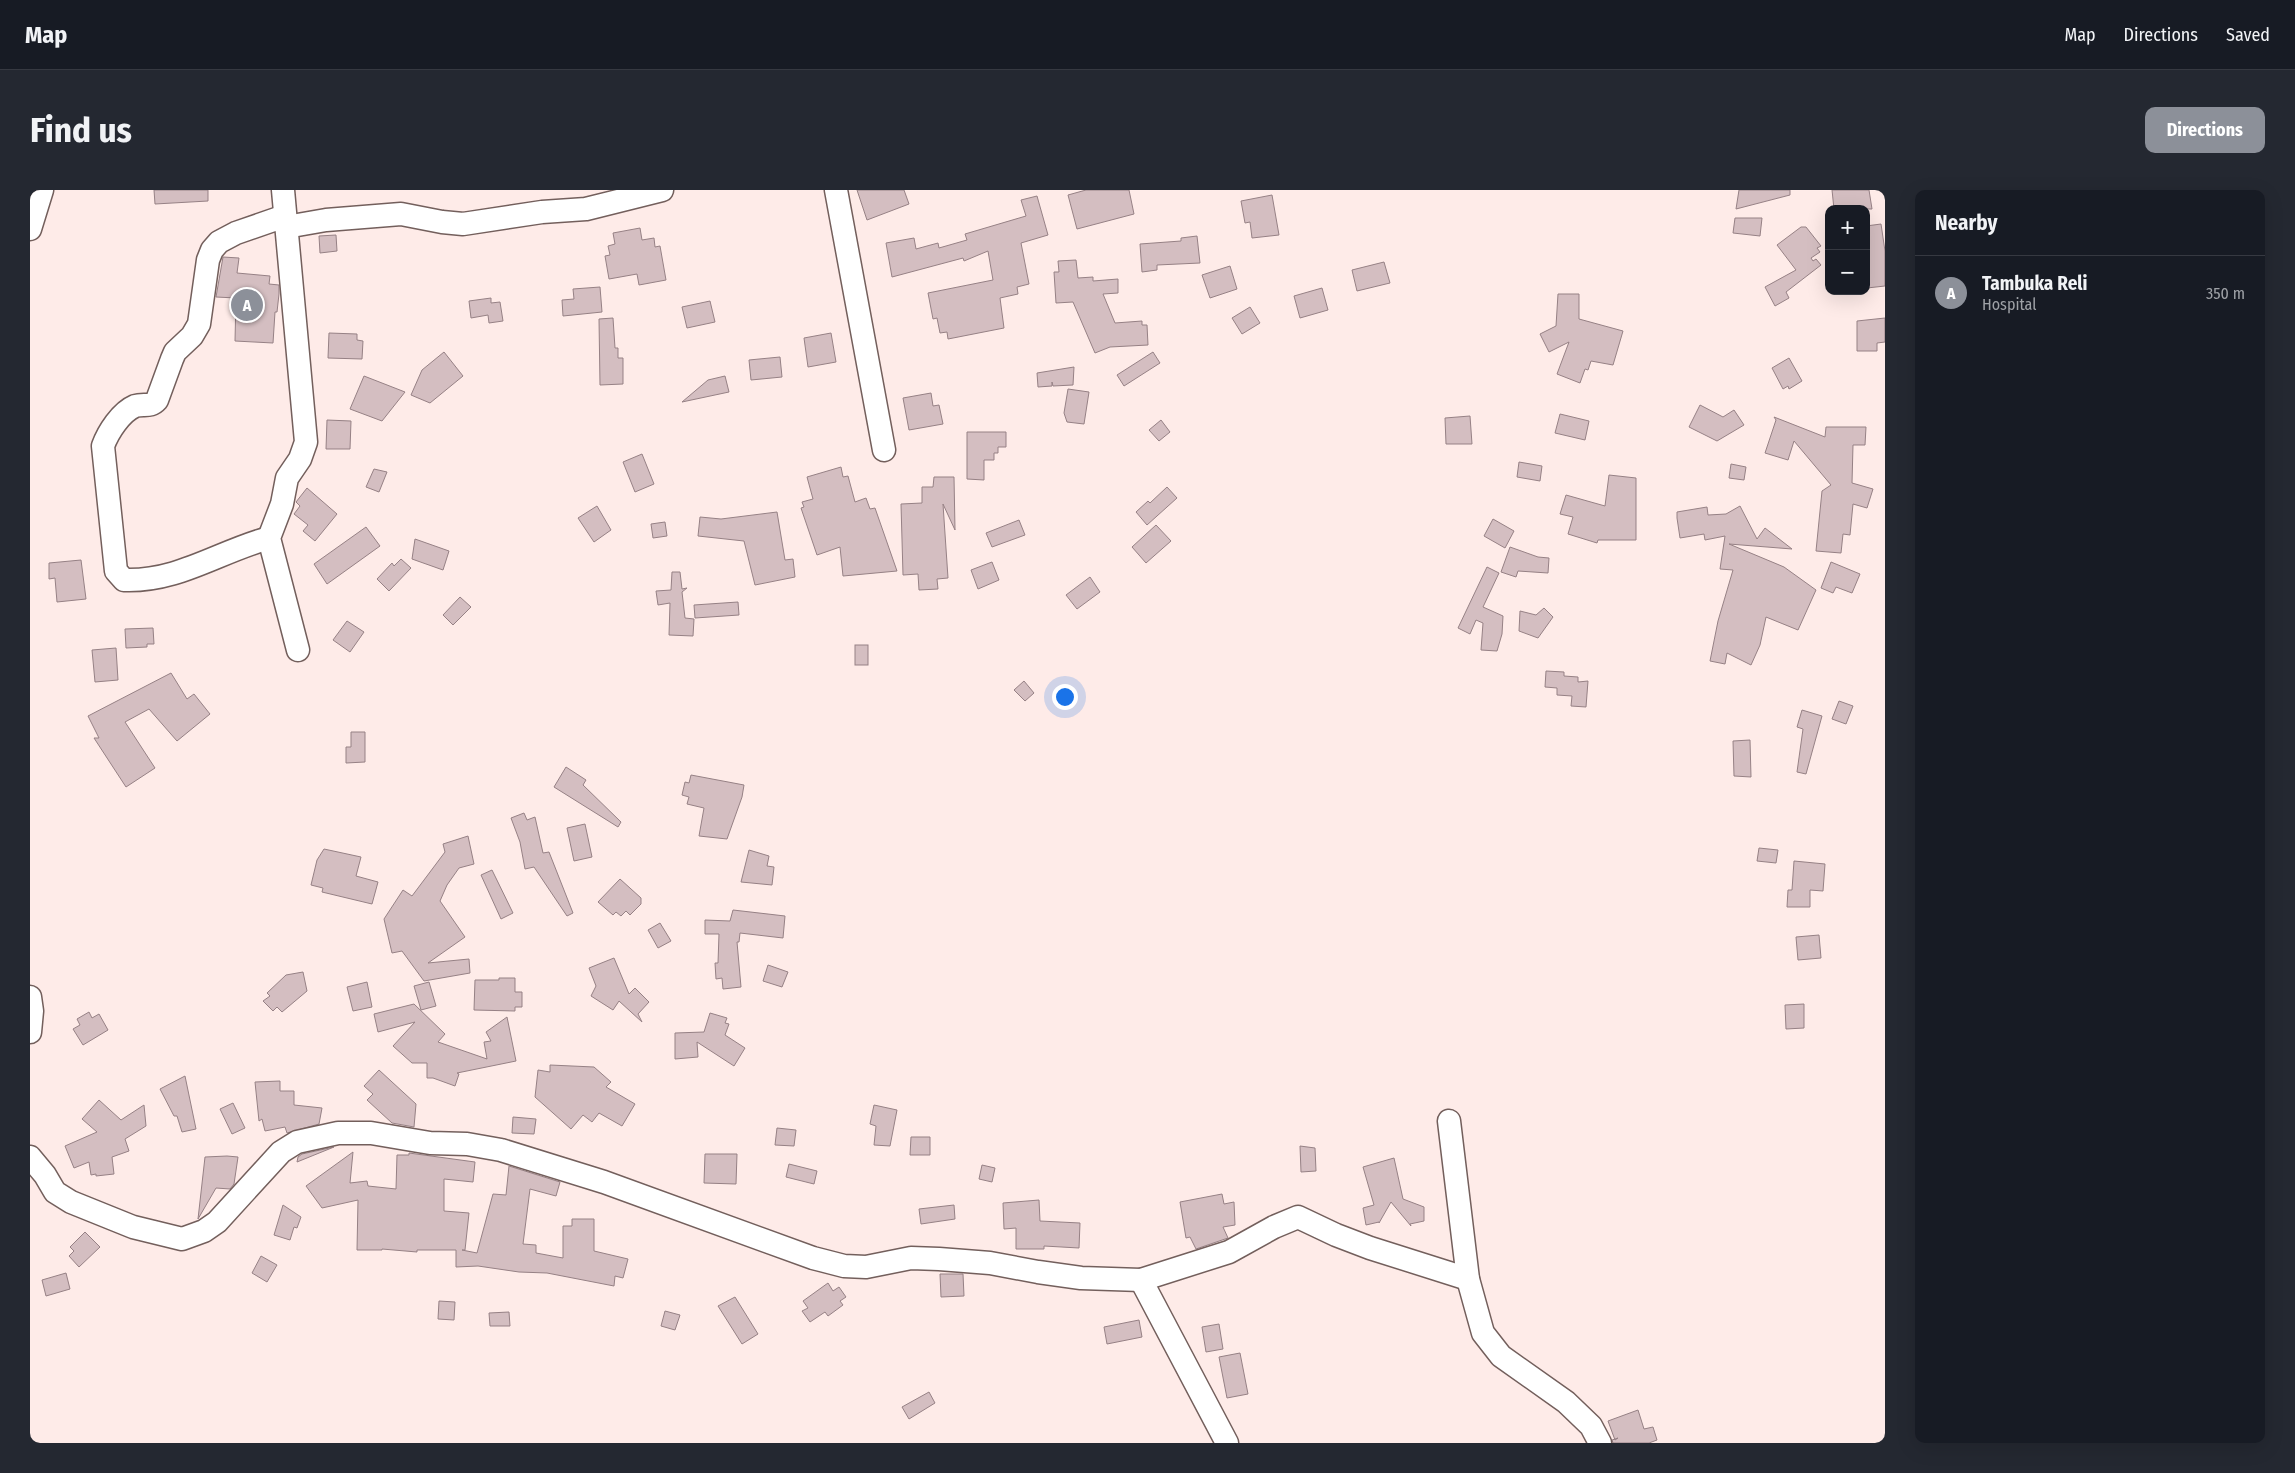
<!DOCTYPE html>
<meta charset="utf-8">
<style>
:root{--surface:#171b24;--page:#242831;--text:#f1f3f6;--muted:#9ea1a6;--line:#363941;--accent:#8c9099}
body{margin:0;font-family:"Fira Sans Condensed",sans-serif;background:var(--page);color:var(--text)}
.controls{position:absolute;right:15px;top:15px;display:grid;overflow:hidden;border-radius:10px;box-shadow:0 5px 20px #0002}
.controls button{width:45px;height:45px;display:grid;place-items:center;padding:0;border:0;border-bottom:1px solid var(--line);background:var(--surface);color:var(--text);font:25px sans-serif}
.you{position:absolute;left:1034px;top:506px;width:18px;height:18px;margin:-12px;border:4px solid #fff;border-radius:50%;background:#1a73e8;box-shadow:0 0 0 8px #1a73e833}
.badge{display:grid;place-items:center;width:32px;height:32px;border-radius:50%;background:var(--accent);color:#fff;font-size:16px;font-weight:700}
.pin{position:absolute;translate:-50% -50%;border:2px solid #fff;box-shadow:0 1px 5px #0006}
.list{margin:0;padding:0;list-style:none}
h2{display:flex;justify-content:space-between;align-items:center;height:65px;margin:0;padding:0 20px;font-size:21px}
h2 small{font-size:16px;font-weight:400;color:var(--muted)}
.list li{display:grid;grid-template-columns:32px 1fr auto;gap:15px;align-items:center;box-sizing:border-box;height:75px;padding:0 20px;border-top:1px solid var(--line)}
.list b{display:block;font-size:19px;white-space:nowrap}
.list p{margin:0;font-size:16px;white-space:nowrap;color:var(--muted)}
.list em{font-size:16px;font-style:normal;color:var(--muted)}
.map{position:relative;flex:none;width:1855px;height:1253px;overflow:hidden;border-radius:10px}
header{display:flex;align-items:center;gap:30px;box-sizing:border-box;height:70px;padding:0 25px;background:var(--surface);border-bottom:1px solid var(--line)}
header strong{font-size:24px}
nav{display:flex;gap:28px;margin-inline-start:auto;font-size:18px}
.intro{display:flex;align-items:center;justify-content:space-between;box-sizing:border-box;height:120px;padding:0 30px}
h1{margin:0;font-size:35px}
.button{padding:12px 22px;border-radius:10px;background:var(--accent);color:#fff;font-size:18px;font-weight:700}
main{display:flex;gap:30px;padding:0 30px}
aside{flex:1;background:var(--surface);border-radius:10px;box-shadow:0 5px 20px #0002}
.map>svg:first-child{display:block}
.building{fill:#d4bec1;stroke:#968185}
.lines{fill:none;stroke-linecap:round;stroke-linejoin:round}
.minor-casing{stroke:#735f5c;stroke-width:25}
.minor{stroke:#fff;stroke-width:22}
</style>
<header>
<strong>Map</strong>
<nav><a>Map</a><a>Directions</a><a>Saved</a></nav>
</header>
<div class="intro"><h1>Find us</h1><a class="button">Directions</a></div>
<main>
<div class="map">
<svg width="1855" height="1253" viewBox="0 0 1855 1253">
<rect width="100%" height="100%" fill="#feebe8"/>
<g class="building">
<path d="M 124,0 L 178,0 L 178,11 L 125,14 Z"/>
<path d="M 827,0 L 874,0 L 879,14 L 837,30 Z"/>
<path d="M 1056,0 L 1099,0 L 1104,24 L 1047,39 L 1038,5 Z"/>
<path d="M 1709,0 L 1760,0 L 1760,5 L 1706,19 Z"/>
<path d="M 1802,0 L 1839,0 L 1842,19 L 1804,19 Z"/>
<path d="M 1242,5 L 1249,45 L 1222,48 L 1220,32 L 1215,33 L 1211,11 Z"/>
<path d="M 1007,6 L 1018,45 L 991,53 L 999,94 L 987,97 L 988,104 L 970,108 L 974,138 L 918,149 L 917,142 L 910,143 L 907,128 L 903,129 L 898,103 L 963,90 L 958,61 L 934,71 L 933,68 L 862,87 L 856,53 L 884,48 L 886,59 L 908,53 L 909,58 L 937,50 L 935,44 L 996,26 L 991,10 Z"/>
<path d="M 1705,28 L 1732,28 L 1730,46 L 1703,43 Z"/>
<path d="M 1851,34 L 1855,61 L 1855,96 L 1837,98 L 1836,36 Z"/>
<path d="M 1771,37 L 1776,37 L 1791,56 L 1787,58 L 1790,62 L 1781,68 L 1783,71 L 1786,69 L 1791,75 L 1756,102 L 1759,108 L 1745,116 L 1735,97 L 1766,80 L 1747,55 Z"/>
<path d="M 610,38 L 612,50 L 624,48 L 625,57 L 630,56 L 636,90 L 609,95 L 607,84 L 579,89 L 575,66 L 580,65 L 578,56 L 585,54 L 583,43 Z"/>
<path d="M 306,45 L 307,61 L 290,63 L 289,46 Z"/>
<path d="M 1167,46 L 1170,73 L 1127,75 L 1127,80 L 1112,82 L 1110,54 L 1151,51 L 1151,48 Z"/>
<path d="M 193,67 L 209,68 L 207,83 L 240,86 L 239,94 L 249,95 L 249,104 L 247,122 L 245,122 L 243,153 L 205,151 L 206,108 L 186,107 Z"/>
<path d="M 1046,70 L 1048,88 L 1063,87 L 1063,91 L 1088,89 L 1088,103 L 1073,104 L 1085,133 L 1112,131 L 1112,135 L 1117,135 L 1118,155 L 1080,157 L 1065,163 L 1043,112 L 1026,113 L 1024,82 L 1029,82 L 1028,71 Z"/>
<path d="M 1354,72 L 1360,93 L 1327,101 L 1322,80 Z"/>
<path d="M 1200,76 L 1207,99 L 1180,108 L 1172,85 Z"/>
<path d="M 570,97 L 572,122 L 533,126 L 532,110 L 544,109 L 543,99 Z"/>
<path d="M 1292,98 L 1298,120 L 1270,128 L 1264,106 Z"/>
<path d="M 1528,104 L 1549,104 L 1549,129 L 1593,141 L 1583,175 L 1561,171 L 1558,180 L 1555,179 L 1550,193 L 1527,184 L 1539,152 L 1519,162 L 1510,144 L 1526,136 Z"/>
<path d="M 461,108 L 461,113 L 470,112 L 473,131 L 459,133 L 458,125 L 441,128 L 439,111 Z"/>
<path d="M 680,111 L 685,132 L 657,138 L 652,117 Z"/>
<path d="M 1220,117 L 1230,133 L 1212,144 L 1202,128 Z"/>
<path d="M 583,128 L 585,158 L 588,158 L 588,168 L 593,168 L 593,194 L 570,195 L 569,129 Z"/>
<path d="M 1855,128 L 1855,152 L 1847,153 L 1847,161 L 1827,161 L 1827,131 Z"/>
<path d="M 299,143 L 327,144 L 327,150 L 333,151 L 332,169 L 298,168 Z"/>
<path d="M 801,143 L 806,172 L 778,177 L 774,148 Z"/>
<path d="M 414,162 L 433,186 L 400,213 L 381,205 L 392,180 Z"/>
<path d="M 1123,162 L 1130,173 L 1094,196 L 1087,185 Z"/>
<path d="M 750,167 L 752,187 L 721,190 L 719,170 Z"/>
<path d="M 1759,168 L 1772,191 L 1759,199 L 1758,196 L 1753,199 L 1742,178 Z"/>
<path d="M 1044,177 L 1043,195 L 1023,196 L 1022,192 L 1022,196 L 1008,197 L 1007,183 Z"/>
<path d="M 334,186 L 375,202 L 352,231 L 320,219 Z"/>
<path d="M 695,186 L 699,202 L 652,212 L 678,190 Z"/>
<path d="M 1038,199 L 1059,202 L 1054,234 L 1037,232 L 1034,223 Z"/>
<path d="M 901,203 L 903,216 L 909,215 L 913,234 L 879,240 L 873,208 Z"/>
<path d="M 1670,215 L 1693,227 L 1704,220 L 1714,235 L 1687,251 L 1659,237 Z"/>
<path d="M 1530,224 L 1559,231 L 1555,250 L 1525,243 Z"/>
<path d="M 1440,226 L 1442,254 L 1416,254 L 1415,228 Z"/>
<path d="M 1744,227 L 1795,247 L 1796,237 L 1836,237 L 1835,255 L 1823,255 L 1822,293 L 1843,299 L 1837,318 L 1823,314 L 1820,345 L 1813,344 L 1811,363 L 1786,361 L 1792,301 L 1801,295 L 1764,251 L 1758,270 L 1735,263 L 1746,230 Z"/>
<path d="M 297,230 L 321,231 L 320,259 L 296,259 Z"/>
<path d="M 1131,230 L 1140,242 L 1129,251 L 1119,240 Z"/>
<path d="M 937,242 L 976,242 L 976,257 L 968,257 L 968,263 L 964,263 L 964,270 L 954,270 L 954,290 L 937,289 Z"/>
<path d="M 612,264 L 624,294 L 605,302 L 593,272 Z"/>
<path d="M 1489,272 L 1512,276 L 1510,291 L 1487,287 Z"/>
<path d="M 1701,274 L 1716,277 L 1714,290 L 1699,288 Z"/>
<path d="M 811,277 L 813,287 L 818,286 L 825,312 L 836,308 L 840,319 L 845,318 L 867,381 L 813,386 L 810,357 L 787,365 L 771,318 L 774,317 L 772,312 L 783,309 L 777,287 Z"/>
<path d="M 344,279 L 357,282 L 349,302 L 336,297 Z"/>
<path d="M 1579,285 L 1606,288 L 1606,350 L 1568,350 L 1567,353 L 1538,344 L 1543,327 L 1530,324 L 1536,305 L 1575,316 Z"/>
<path d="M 904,287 L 924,287 L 925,340 L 913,314 L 918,388 L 907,389 L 908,399 L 889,400 L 888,384 L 873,385 L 871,314 L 892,313 L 892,297 L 903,297 Z"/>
<path d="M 1137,297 L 1147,308 L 1117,335 L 1106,322 L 1118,311 L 1120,313 Z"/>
<path d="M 277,298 L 307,324 L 285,351 L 273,341 L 278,335 L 264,324 L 270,316 L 266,312 Z"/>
<path d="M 567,316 L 581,340 L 564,352 L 548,328 Z"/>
<path d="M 1710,316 L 1727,349 L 1735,338 L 1762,359 L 1699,354 L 1754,377 L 1786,400 L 1768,440 L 1736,427 L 1730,455 L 1721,475 L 1697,463 L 1695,474 L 1680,471 L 1688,431 L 1703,380 L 1690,379 L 1695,346 L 1675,350 L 1674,344 L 1650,348 L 1647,328 L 1647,322 L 1677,317 L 1678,325 L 1696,324 Z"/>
<path d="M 747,322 L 755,370 L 763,369 L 765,387 L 725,395 L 714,351 L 668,346 L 670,327 L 691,329 Z"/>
<path d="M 1463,329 L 1484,341 L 1475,358 L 1454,346 Z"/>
<path d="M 989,330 L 995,345 L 962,357 L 956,343 Z"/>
<path d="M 635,332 L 637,346 L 623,348 L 621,334 Z"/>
<path d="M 1126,335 L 1141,351 L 1116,373 L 1102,357 Z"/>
<path d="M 336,337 L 350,356 L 297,394 L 284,374 Z"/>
<path d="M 385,349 L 419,361 L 413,380 L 382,369 Z"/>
<path d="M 1480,357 L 1508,367 L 1519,368 L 1518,383 L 1488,381 L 1486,387 L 1471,382 Z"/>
<path d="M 371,369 L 381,378 L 359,401 L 347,389 L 362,373 L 364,376 Z"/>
<path d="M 51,370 L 56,409 L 27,412 L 25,388 L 19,389 L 19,373 Z"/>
<path d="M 962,372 L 969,390 L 948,399 L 941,380 Z"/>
<path d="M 1801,372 L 1830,384 L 1822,403 L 1806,397 L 1803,403 L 1791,398 Z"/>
<path d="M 1457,377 L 1469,383 L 1453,417 L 1473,426 L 1472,444 L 1467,461 L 1451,460 L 1453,433 L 1446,430 L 1440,444 L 1428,438 Z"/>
<path d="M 642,382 L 650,382 L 652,399 L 657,398 L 652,402 L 655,428 L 664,429 L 663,446 L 639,445 L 640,413 L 628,415 L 626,401 L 641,400 Z"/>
<path d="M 1060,387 L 1070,402 L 1047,419 L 1036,405 Z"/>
<path d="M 430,407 L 441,417 L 423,435 L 413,425 Z"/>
<path d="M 708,412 L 709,425 L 665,428 L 664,415 Z"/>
<path d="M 1514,418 L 1523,427 L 1508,448 L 1489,441 L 1490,421 L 1506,425 Z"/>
<path d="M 317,431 L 334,442 L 320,462 L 303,450 Z"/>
<path d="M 123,438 L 124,454 L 117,454 L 117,457 L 96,458 L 95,439 Z"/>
<rect x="825" y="455" width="13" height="20"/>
<path d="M 86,458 L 88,490 L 65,492 L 62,460 Z"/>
<path d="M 1516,481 L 1534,482 L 1534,486 L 1548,487 L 1548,492 L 1558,491 L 1556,517 L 1541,516 L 1542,506 L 1527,505 L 1527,498 L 1515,497 Z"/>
<path d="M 141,483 L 157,509 L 164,504 L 180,524 L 147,551 L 119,519 L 95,532 L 125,578 L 96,597 L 64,548 L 69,548 L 58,526 Z"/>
<path d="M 994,491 L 1004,503 L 995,511 L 984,500 Z"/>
<path d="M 1809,511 L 1823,516 L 1816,534 L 1802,529 Z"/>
<path d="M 1772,520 L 1792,526 L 1776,584 L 1767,582 L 1773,539 L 1767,537 Z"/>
<path d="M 321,542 L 335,542 L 335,572 L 316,573 L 316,557 L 321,557 Z"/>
<path d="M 1720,550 L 1721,587 L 1704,586 L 1703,551 Z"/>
<path d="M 536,577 L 556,590 L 553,595 L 591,632 L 588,637 L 524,597 Z"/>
<path d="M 661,585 L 714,595 L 712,607 L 697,649 L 669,646 L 674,618 L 657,614 L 659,607 L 652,605 L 655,592 L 659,593 Z"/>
<path d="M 494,623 L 497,630 L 505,627 L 513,663 L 519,662 L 543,723 L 537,726 L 504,677 L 495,679 L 490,652 L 481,628 Z"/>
<path d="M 555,634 L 562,667 L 544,671 L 537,638 Z"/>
<path d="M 438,646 L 444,674 L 429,678 L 417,695 L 410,711 L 435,747 L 398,773 L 439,769 L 440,783 L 394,791 L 372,761 L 362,763 L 354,729 L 373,700 L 382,706 L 415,662 L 413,654 Z"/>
<path d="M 1729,658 L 1748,660 L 1746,673 L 1727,671 Z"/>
<path d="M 294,659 L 331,667 L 326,686 L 348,692 L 342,714 L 292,702 L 293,698 L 281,695 L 287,670 Z"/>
<path d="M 719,660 L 739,666 L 737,676 L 744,677 L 742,695 L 711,692 Z"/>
<path d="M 1764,671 L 1795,674 L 1793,701 L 1780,700 L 1780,717 L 1757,717 L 1758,700 L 1762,700 Z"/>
<path d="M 462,680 L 483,723 L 471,729 L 451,685 Z"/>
<path d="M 590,689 L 611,708 L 611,714 L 600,725 L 596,721 L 591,726 L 586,722 L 583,725 L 568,712 Z"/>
<path d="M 703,720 L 755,726 L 753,748 L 710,743 L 709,752 L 707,752 L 711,797 L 693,799 L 692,788 L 686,789 L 685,773 L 688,773 L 689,744 L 675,744 L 675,730 L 700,731 Z"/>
<path d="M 630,733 L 641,751 L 628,758 L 618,740 Z"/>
<path d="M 1789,745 L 1791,768 L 1768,770 L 1766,747 Z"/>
<path d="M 584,768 L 599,804 L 605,798 L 619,812 L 608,824 L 612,832 L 589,811 L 583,820 L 561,806 L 566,796 L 559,778 Z"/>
<path d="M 738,775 L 758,782 L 752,797 L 733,791 Z"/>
<path d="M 273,782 L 277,801 L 252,822 L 247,817 L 243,821 L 233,811 L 240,806 L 237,803 L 256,785 Z"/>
<path d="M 469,788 L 485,788 L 485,802 L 492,802 L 492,817 L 485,817 L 485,821 L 444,820 L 445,790 L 469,790 Z"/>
<path d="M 337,792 L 342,817 L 323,821 L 317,797 Z"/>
<path d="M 399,792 L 406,816 L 391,820 L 384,796 Z"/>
<path d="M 384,814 L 415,844 L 408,852 L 457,869 L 454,852 L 461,851 L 456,842 L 477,827 L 486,871 L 427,883 L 429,884 L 425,896 L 403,888 L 397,888 L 397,873 L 382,873 L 363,856 L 385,832 L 348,842 L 344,824 Z"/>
<path d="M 1774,814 L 1774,838 L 1756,839 L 1755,815 Z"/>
<path d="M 59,822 L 62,828 L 69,824 L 78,840 L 53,855 L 43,839 L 50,835 L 47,829 Z"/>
<path d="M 680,823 L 697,828 L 695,833 L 699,834 L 695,845 L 715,858 L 704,876 L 667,852 L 668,867 L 645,869 L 645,843 L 674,842 Z"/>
<path d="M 520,875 L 564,877 L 581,892 L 576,897 L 605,914 L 592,936 L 569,923 L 562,932 L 553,925 L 541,939 L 505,907 L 508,880 L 520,882 Z"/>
<path d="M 349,880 L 386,914 L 384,937 L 362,933 L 337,910 L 343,904 L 334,896 Z"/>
<path d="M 155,886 L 166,939 L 152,942 L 147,926 L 144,926 L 130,899 Z"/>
<path d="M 250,891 L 250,901 L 264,901 L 264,915 L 292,918 L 289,934 L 257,943 L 255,937 L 235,941 L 232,929 L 229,931 L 225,892 Z"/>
<path d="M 69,910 L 91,930 L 114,915 L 116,936 L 95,949 L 99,961 L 82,967 L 84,984 L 66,986 L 66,984 L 61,985 L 59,972 L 44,978 L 35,956 L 67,942 L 52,929 Z"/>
<path d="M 203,913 L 215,938 L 202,944 L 190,919 Z"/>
<path d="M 844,915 L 867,920 L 860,956 L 844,955 L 846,936 L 840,934 Z"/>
<path d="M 483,927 L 506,929 L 504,944 L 482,943 Z"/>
<path d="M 747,938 L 766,940 L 764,956 L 745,955 Z"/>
<path d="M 881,947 L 900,947 L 900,965 L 880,965 Z"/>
<path d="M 1270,956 L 1285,958 L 1286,981 L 1271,982 Z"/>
<path d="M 304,957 L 267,972 L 268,967 L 272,964 Z"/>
<path d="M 323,962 L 320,993 L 337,991 L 338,996 L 366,999 L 367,965 L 379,965 L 379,963 L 445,972 L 443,992 L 414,989 L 414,1021 L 439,1023 L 435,1060 L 432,1060 L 447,1063 L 463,1004 L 476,1005 L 479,976 L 530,992 L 526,1006 L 500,999 L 493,1054 L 506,1055 L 506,1063 L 533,1068 L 533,1036 L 542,1036 L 542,1029 L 564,1029 L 564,1061 L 598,1069 L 593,1088 L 585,1086 L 584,1096 L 517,1083 L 489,1082 L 448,1076 L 426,1077 L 426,1060 L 387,1060 L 387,1062 L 352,1059 L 352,1060 L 327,1060 L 328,1010 L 292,1018 L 276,996 Z"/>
<path d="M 675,964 L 707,964 L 706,994 L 674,993 Z"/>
<path d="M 197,966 L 208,967 L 204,994 L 200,999 L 186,998 L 168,1029 L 175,967 Z"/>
<path d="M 1364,968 L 1373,1009 L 1394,1017 L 1394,1031 L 1380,1034 L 1381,1036 L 1361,1012 L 1349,1033 L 1349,1032 L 1336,1035 L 1333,1018 L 1344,1015 L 1333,977 Z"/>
<path d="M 759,974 L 787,981 L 784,994 L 756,987 Z"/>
<path d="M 952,975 L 965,978 L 962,992 L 949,989 Z"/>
<path d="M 1192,1004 L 1194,1014 L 1204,1012 L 1205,1035 L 1193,1037 L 1198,1048 L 1166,1059 L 1160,1047 L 1156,1048 L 1150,1012 Z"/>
<path d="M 1009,1010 L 1010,1031 L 1050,1033 L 1049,1058 L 1014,1056 L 1014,1059 L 986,1059 L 986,1038 L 974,1039 L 973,1013 Z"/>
<path d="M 253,1015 L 271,1027 L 267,1038 L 264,1037 L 260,1050 L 244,1045 Z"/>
<path d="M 924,1015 L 925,1029 L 891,1034 L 889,1019 Z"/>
<path d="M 55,1042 L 70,1057 L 49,1077 L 39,1066 L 44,1061 L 40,1057 Z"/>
<path d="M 231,1066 L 247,1075 L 237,1092 L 222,1083 Z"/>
<path d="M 36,1083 L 40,1099 L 16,1106 L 12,1090 Z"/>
<path d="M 910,1084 L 933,1084 L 934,1106 L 911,1107 Z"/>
<path d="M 798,1093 L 803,1101 L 809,1097 L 816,1107 L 810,1111 L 813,1115 L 798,1126 L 795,1122 L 780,1132 L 772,1121 L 778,1118 L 773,1111 Z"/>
<path d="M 705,1107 L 728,1144 L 712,1154 L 688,1116 Z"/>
<path d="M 409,1111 L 425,1112 L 424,1130 L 408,1129 Z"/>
<path d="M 635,1121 L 650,1125 L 645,1140 L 631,1136 Z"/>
<path d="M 479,1122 L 480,1136 L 460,1136 L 459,1123 Z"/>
<path d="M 1109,1130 L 1112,1147 L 1077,1154 L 1074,1137 Z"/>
<path d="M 1189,1134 L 1193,1159 L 1176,1162 L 1172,1137 Z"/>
<path d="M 1210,1163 L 1218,1204 L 1197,1208 L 1189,1167 Z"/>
<path d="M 899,1202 L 905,1213 L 879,1229 L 872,1217 Z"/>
<path d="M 1608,1220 L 1614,1239 L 1623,1237 L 1627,1250 L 1619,1253 L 1583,1253 L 1582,1250 L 1588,1248 L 1585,1250 L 1578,1231 Z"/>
</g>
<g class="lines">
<defs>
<g id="minor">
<path d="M 253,0 L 276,252 L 270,269 L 257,288 L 252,314 L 239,348 L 268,460"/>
<path d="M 806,0 L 854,260"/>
<path d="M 256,37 L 296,30 L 371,24 L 412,32 L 433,34 L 512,22 L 556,19 L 632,0"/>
<path d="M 0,39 L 12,0"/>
<path d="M 239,348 C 188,362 148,392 94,390 L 86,381 L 73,256 C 78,242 91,222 105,216 C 114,213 120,218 127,210 L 142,169 L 145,162 L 162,146 L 169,134 L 178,70 L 182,60 L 189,52 L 206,43 L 255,26"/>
<path d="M 0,807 L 2,821 L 0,842"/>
<path d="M 1419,931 L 1438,1089 L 1453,1143 L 1471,1166 L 1536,1212 L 1561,1236 L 1570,1253"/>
<path d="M 0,967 L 15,985 L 25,1002 L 41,1012 L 103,1037 L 152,1049 L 174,1041 L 187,1032 L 251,962 L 267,952 L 308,943 L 341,943 L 400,953 L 437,954 L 471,960 L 574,992 L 783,1068 L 814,1076 L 836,1077 L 881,1068 L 909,1069 L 960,1073 L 1008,1082 L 1051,1088 L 1111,1090 L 1199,1062 L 1244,1037 L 1268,1027 L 1306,1045 L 1340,1058 L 1438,1089"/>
<path d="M 1111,1090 L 1197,1253"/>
</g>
</defs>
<use href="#minor" class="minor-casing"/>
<use href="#minor" class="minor"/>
</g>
</svg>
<div class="controls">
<button>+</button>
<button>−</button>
</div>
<div class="you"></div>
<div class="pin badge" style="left:217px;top:115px">A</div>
</div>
<aside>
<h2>Nearby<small></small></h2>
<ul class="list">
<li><span class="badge">A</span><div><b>Tambuka Reli</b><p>Hospital</p></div><em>350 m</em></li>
</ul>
</aside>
</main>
